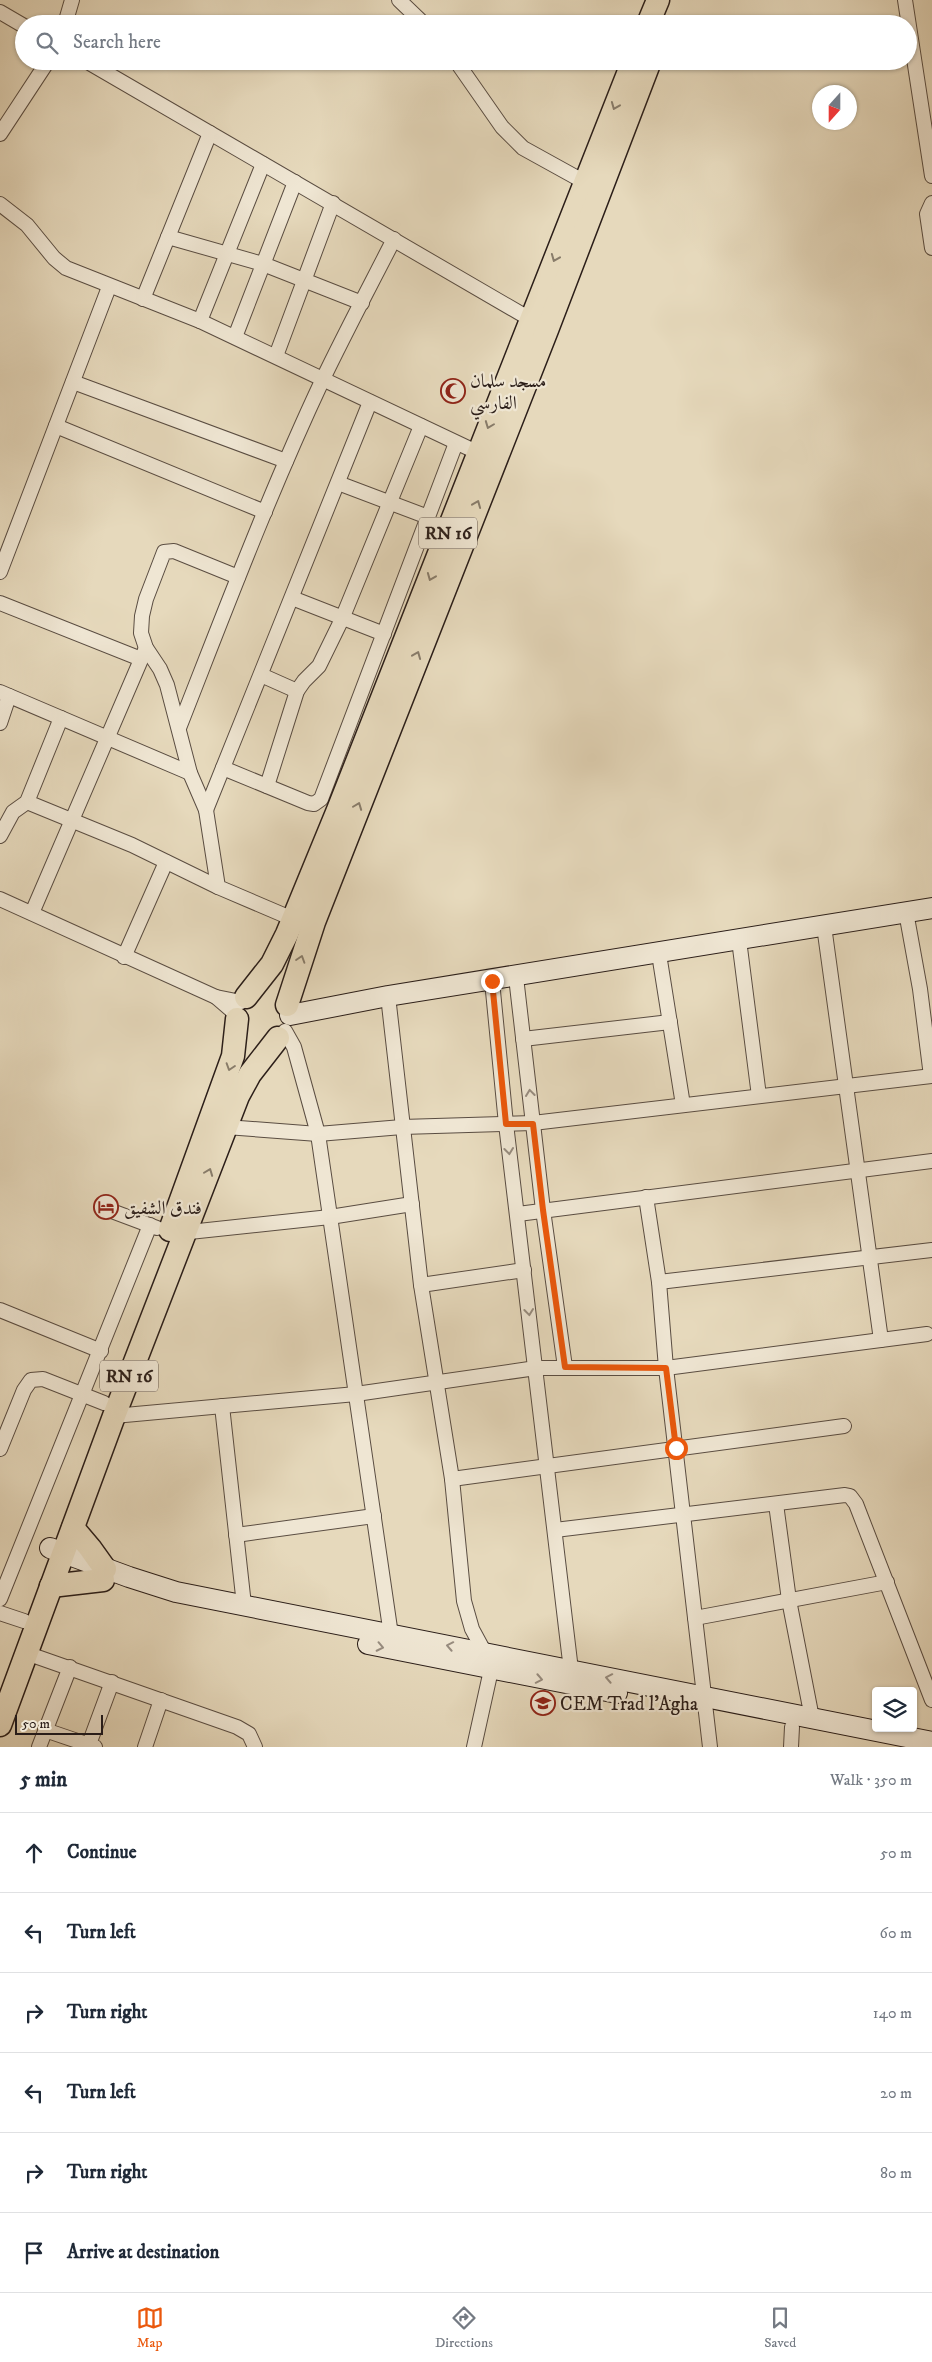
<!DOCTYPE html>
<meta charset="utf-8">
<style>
:root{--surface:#fff;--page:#f6f6f7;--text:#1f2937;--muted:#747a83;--line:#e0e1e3;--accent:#ea580c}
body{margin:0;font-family:"IM FELL DW Pica",Amiri,serif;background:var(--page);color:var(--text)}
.controls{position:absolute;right:15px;bottom:15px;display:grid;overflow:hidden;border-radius:5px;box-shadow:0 1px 4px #0004}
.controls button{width:45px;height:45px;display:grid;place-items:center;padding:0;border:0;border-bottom:1px solid var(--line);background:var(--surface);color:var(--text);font:25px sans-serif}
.compass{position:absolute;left:812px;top:85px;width:45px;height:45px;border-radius:50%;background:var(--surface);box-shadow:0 1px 4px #0004;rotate:201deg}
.scale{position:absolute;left:15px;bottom:12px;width:88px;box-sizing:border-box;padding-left:5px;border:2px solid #2b1e19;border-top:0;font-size:14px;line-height:18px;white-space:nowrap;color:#2b1e19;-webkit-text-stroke:4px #efe6d3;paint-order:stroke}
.stop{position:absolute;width:15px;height:15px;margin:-11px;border:4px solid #ea580c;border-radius:50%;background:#fff}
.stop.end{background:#ea580c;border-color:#fff;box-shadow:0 1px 5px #0008}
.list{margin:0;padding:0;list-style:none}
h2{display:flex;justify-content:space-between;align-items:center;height:65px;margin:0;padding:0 20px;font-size:21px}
h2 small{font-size:16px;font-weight:400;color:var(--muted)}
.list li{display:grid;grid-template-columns:32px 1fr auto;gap:15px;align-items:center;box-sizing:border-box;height:80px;padding:0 20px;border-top:1px solid var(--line)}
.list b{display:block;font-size:19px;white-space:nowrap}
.list em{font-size:16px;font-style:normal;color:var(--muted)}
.icon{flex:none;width:28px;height:28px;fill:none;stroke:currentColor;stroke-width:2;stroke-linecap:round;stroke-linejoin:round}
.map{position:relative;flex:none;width:932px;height:1747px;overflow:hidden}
.search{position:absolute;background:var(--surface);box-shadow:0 1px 4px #0004;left:15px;right:15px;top:15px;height:55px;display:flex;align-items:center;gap:12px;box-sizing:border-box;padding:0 18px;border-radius:28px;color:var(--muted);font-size:19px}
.sheet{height:545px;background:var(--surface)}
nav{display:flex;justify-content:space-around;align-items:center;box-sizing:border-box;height:70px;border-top:1px solid var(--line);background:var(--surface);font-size:14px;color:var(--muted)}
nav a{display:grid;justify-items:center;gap:2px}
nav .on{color:var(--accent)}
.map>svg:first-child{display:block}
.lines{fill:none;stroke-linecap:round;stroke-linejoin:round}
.street-casing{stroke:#5a4d42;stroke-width:16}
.secondary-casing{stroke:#2b1e19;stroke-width:22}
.primary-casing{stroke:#2b1e19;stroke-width:25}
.street{stroke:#efe6d3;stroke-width:14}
.secondary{stroke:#efe6d3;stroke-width:20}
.primary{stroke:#e6d9bc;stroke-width:22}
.oneway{stroke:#887c6a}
.oneway2{stroke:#978c7f}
.route{stroke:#ea580c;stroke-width:6}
.labels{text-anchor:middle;stroke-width:4.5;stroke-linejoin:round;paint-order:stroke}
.shield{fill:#efe6d3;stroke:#665a51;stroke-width:1}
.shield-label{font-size:18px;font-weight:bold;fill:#2b1e19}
.poi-label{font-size:19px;fill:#2b1e19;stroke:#efe6d3;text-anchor:start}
</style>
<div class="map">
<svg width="932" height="1747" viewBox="0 0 932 1747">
<rect width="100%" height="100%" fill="#e6d9bc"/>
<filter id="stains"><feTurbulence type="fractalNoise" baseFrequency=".004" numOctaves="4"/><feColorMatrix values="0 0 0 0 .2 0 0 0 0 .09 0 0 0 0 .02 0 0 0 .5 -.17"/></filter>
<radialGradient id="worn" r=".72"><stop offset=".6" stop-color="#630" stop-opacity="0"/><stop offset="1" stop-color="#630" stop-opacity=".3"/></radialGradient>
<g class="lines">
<defs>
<g id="street">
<path d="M 399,0 L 424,24"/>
<path d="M 905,0 L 932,176"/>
<path d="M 0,12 L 24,26"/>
<path d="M 65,24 L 72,0"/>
<path d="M 86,61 L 530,319"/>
<path d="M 456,61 L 502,127 L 523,148 L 590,185"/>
<path d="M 0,134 L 48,61"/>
<path d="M 932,203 L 927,214 L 932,248"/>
<path d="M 0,204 L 27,225 L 54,258 L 66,268 L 200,321 L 485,456"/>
<path d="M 168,237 L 263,264 L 362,303"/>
<path d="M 143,299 L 210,133"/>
<path d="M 200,321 L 263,164"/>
<path d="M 235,337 L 295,182"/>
<path d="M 276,356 L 333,203"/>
<path d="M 73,382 L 286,461"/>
<path d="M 56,426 L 265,512"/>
<path d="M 338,483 L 428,517"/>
<path d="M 0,572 L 109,287"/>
<path d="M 238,577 L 174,551 L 164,552 L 146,599 L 142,616 L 141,633 L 146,648 L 160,669 L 167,685 L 190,773 L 206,810 L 218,887 L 293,919"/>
<path d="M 292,598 L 384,634"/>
<path d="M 0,603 L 141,659"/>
<path d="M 261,675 L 297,691"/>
<path d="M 0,692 L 190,773"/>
<path d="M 0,723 L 9,696"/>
<path d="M 179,728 C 225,611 269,494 322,381 C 345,333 370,286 394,239"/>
<path d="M 223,768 L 308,803 L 314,804 L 321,799 L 456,443"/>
<path d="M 267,786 L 297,691 L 304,681 L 319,666 L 342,619 L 421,426"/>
<path d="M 27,802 L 132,845 L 218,887"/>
<path d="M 206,810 L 370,402"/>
<path d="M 0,836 L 13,812 L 27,802 L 61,718"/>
<path d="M 0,899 L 216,997"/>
<path d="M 906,912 L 920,989 L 931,1076"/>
<path d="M 32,913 L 146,648"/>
<path d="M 824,926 L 881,1340"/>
<path d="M 739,940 L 759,1096"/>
<path d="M 659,954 L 683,1105"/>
<path d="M 124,957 L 166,862"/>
<path d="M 516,977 L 543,1210 L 565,1367"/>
<path d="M 492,981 L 506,1124 L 571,1670"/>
<path d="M 388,996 L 421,1285 L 452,1479 L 464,1601 L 472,1629 L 485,1653 L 491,1670 L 474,1747"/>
<path d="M 237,1015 L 216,997 L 241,1002"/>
<path d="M 285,1031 L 294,1047 L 318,1134 L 391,1635"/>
<path d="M 523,1039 L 670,1022"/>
<path d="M 226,1127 L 318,1134 L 402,1127 L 533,1123 L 932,1076"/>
<path d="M 646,1197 L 659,1282 L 666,1368 L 710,1747"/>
<path d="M 109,1210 L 157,1228"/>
<path d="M 518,1214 L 932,1161"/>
<path d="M 180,1233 L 330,1217 L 412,1204"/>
<path d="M 659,1282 L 932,1250"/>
<path d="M 421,1285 L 524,1270"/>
<path d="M 0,1310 L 101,1351"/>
<path d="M 222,1406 L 244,1605"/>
<path d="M 114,1416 L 356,1394 L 536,1368 L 666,1368 L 927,1334"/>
<path d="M 0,1449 L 24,1390 L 31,1380 L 43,1379 L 104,1403"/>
<path d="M 452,1479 L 844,1426"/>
<path d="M 776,1504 L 789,1600 L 812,1718"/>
<path d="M 555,1530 L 845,1495 L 850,1496 L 856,1504 L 932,1700"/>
<path d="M 236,1535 L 374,1516"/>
<path d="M 0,1599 L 150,1225"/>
<path d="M 0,1613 L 24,1621"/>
<path d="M 695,1618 L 887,1582"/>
<path d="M 26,1653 L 237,1727 L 249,1734 L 255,1747"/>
<path d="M 45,1730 L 95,1747"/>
<path d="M 39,1747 L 70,1667"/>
<path d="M 88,1747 L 112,1682"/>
<path d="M 145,1747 L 161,1700"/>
<path d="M 791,1747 L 792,1727"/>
</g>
<g id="secondary">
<path d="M 290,1015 L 388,996 L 932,908"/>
<path d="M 50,1548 L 129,1577 L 176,1592 L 932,1742"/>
<path d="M 368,1644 L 617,1693"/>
</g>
<g id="primary">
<path d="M 648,24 L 658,0"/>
<path d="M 246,997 L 272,964 L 287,934 L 338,810 L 633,61"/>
<path d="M 287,1005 L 314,922 L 547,330 L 650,61"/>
<path d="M 170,1230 L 233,1056 L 237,1019"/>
<path d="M 73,1528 L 90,1548 L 105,1569"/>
<path d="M 51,1586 L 103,1580"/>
<path d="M 0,1725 L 114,1416 L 238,1096 L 250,1074 L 278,1038"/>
</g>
</defs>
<use href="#street" class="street-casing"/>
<use href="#secondary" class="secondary-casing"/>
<use href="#primary" class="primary-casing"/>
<use href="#street" class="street"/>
<use href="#secondary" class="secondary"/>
<use href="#primary" class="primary"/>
</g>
<defs><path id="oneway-chevron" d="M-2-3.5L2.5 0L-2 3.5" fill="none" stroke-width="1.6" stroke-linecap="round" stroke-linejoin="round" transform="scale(1.25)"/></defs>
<g class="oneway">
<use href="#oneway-chevron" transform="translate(615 106) rotate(112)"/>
<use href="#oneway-chevron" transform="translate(555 258) rotate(112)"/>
<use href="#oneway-chevron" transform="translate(489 425) rotate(111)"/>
<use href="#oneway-chevron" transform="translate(477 504) rotate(-68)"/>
<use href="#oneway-chevron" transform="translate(431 577) rotate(112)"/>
<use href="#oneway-chevron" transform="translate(417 655) rotate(-68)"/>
<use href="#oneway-chevron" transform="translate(358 806) rotate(-69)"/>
<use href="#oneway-chevron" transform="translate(301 959) rotate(-72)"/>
<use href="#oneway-chevron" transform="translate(230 1067) rotate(108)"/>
<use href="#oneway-chevron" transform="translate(209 1172) rotate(-69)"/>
</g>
<g class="oneway2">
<use href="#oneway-chevron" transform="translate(530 1093) rotate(-97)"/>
<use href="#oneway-chevron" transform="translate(509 1151) rotate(83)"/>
<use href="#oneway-chevron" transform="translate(529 1312) rotate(83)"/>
<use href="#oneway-chevron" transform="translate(450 1646) rotate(-169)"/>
<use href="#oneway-chevron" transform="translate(380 1647) rotate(12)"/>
<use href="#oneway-chevron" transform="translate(609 1678) rotate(-169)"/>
<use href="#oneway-chevron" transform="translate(539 1679) rotate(11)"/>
</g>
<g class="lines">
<path class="route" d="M 492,981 L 506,1124 L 533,1124 L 543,1210 L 565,1367 L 666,1368 L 676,1448"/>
</g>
<defs>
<symbol id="mosque-ring" viewBox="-11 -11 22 22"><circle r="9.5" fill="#efe6d3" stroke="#8f2418" stroke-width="1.5"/><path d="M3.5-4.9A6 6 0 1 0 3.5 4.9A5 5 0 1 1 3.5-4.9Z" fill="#8f2418"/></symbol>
<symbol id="hotel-ring" viewBox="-11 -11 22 22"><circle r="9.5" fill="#efe6d3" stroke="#8f2418" stroke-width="1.5"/><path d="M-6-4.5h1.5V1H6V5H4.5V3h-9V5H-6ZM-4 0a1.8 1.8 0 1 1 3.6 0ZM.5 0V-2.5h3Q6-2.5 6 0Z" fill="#8f2418"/></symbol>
<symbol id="school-ring" viewBox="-11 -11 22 22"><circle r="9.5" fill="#efe6d3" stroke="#8f2418" stroke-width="1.5"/><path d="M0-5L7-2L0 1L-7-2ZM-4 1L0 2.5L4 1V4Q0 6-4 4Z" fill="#8f2418"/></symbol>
</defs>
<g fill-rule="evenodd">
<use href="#mosque-ring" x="439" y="377" width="28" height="28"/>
<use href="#hotel-ring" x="92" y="1193" width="28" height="28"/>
<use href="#school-ring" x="529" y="1689" width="28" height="28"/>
</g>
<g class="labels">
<g class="shield">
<rect x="419" y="517.5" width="58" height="31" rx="4"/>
<rect x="100" y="1360.5" width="58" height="31" rx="4"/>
</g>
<g class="shield-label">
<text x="448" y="539">RN 16</text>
<text x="129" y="1382">RN 16</text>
</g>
<g class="poi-label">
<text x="470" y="387">مسجد سلمان<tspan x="470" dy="22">الفارسي</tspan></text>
<text x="124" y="1214">فندق الشفيق</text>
<text x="560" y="1710">CEM Trad l'Agha</text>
</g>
</g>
<rect width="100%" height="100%" filter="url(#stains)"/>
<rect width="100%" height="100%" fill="url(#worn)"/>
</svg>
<div class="controls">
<button><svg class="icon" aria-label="layers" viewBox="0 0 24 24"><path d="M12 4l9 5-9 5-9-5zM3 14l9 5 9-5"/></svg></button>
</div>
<svg class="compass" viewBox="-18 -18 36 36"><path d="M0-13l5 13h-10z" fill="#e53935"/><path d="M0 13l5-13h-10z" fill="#747a83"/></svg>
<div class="scale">50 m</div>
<div class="stop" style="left:676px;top:1448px"></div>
<div class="stop end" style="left:492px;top:981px"></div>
<div class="search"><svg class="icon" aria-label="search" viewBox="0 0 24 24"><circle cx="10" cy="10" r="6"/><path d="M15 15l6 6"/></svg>Search here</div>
</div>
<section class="sheet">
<h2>5 min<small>Walk · 350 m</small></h2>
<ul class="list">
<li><svg class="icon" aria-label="ahead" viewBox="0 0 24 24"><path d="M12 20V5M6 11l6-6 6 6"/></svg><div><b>Continue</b></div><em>50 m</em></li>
<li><svg class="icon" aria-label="left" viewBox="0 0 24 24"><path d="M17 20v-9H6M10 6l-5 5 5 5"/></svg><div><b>Turn left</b></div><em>60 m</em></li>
<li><svg class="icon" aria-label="right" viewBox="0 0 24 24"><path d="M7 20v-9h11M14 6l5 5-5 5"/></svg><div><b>Turn right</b></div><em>140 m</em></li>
<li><svg class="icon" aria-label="left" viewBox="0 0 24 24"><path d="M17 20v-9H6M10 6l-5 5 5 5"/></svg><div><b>Turn left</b></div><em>20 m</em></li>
<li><svg class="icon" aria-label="right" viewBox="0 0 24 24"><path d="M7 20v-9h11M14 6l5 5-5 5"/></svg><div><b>Turn right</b></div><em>80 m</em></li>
<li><svg class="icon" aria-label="arrive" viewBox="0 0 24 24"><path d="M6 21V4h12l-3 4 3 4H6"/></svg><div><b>Arrive at destination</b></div></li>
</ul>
</section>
<nav>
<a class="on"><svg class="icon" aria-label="map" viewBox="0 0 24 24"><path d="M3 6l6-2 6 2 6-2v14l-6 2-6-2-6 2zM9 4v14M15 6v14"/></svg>Map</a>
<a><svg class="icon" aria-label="directions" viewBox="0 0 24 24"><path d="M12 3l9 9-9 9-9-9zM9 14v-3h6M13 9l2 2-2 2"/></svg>Directions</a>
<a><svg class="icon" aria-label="saved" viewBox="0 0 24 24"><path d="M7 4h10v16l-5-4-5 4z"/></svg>Saved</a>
</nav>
